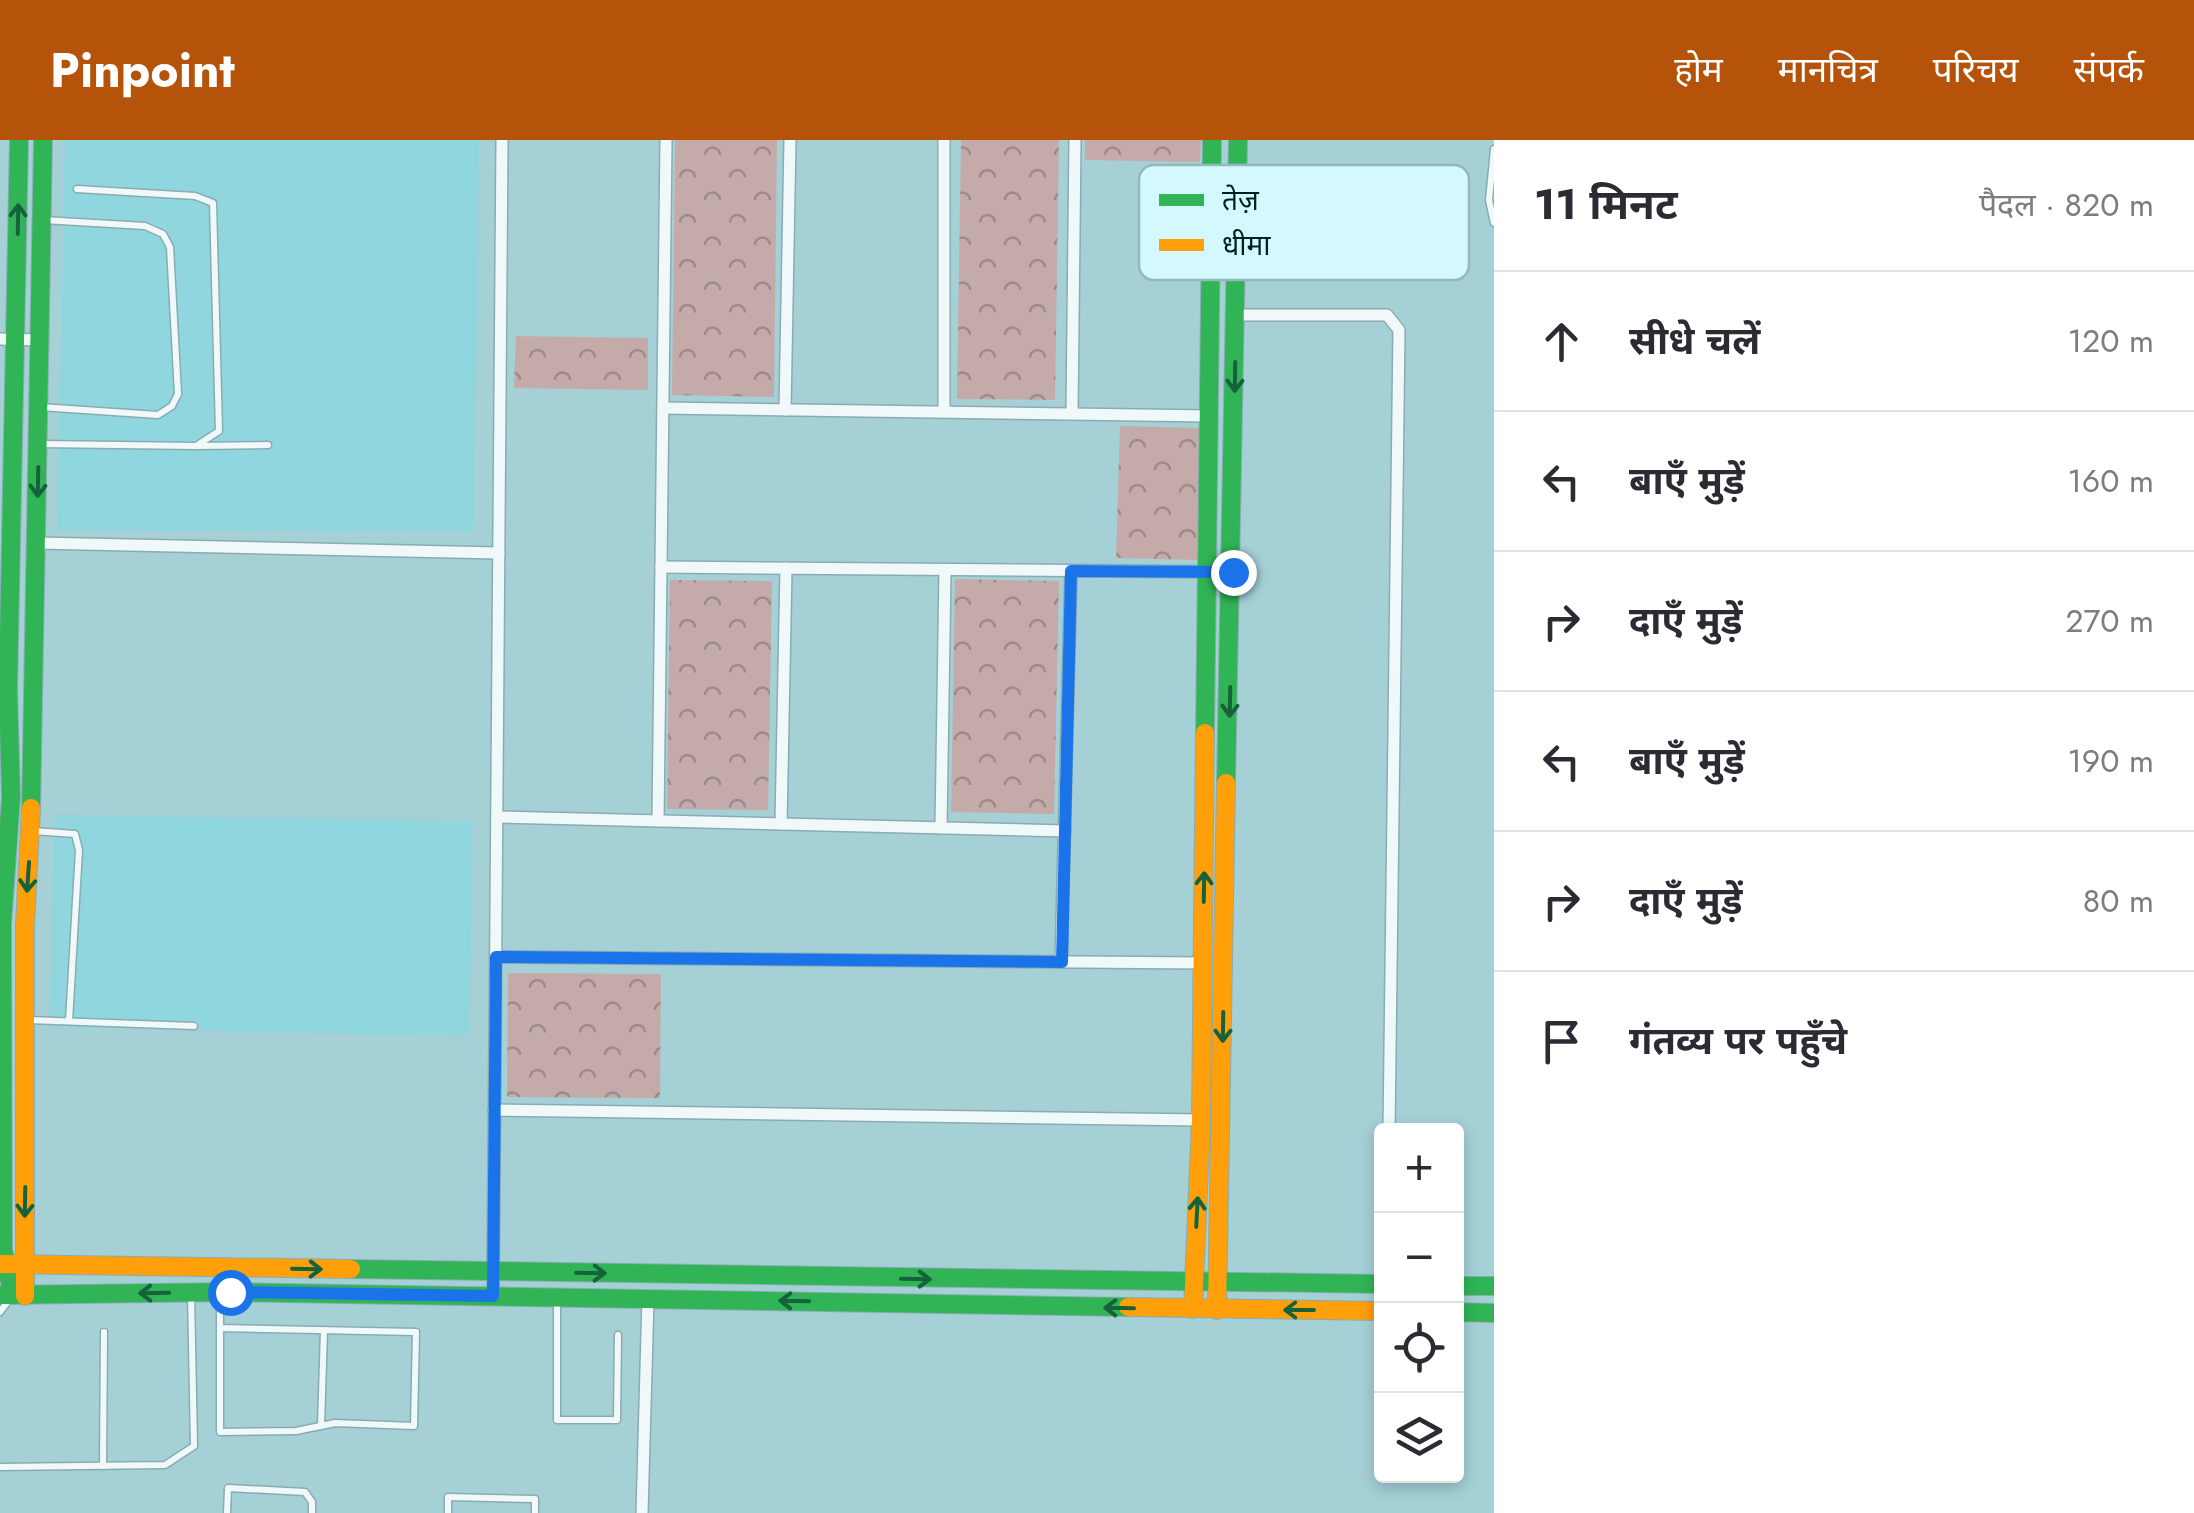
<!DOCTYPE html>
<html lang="hi">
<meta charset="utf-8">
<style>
:root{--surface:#fff;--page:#f2f2f3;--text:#2b2b33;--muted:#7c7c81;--line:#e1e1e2;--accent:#b45309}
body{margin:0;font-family:Jost,"Noto Sans Devanagari",sans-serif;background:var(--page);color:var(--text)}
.controls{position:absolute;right:30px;bottom:30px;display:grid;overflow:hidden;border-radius:10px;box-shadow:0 5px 15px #0003}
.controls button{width:90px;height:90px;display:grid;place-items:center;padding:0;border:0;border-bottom:2px solid var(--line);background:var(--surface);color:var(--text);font:50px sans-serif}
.stop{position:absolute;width:30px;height:30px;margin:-22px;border:8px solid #1a73e8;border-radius:50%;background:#fff}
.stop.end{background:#1a73e8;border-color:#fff;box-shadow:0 2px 10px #0008}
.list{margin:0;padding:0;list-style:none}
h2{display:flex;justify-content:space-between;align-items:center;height:130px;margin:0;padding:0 40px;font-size:42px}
h2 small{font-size:32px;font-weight:400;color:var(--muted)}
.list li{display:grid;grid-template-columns:65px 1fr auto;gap:30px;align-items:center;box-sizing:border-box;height:140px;padding:0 40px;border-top:2px solid var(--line)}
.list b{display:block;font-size:38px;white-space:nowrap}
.list em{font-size:32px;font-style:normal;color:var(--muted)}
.icon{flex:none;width:55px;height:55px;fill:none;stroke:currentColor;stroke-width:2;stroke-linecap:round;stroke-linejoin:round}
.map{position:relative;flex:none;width:1494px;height:1373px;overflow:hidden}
header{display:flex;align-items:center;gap:60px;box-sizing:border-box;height:140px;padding:0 50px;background:var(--accent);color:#fff}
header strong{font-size:48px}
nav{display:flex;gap:55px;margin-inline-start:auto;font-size:35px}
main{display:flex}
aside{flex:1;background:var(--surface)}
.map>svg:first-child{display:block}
.built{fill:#90d6df}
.park{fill:url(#park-crowns)}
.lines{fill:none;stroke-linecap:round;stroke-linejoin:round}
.lane-casing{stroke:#89acb1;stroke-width:9}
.street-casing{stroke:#89acb1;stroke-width:14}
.fast-casing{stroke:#89acb1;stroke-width:20}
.slow-casing{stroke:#89acb1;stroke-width:20}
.lane{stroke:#f1f8f9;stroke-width:6}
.street{stroke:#f1f8f9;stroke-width:11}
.fast{stroke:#30b455;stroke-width:18}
.slow{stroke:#ff9f0a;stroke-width:18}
.oneway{stroke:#16623a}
.route{stroke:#1a73e8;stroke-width:12}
.key{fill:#d3f9fe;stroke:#94b8bc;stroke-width:2.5}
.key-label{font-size:28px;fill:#001f23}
</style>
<header>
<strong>Pinpoint</strong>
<nav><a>होम</a><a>मानचित्र</a><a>परिचय</a><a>संपर्क</a></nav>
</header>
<main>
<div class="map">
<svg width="1494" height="1373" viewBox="0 0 1494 1373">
<defs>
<pattern id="park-crowns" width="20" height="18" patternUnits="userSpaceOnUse" patternTransform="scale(2.5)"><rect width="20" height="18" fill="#c4aba9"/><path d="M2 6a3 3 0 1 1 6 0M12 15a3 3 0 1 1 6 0" fill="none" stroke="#9d8b89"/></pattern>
</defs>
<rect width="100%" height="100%" fill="#a4d0d6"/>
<g class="built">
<path d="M 65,0 L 479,0 L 474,391 L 57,390 Z"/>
<path d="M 54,675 L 473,681 L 469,896 L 50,887 Z"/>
</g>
<g class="park">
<path d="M 675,0 L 777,0 L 774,257 L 672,255 Z"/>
<path d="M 961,0 L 1059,0 L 1055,260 L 957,259 Z"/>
<path d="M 1085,0 L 1201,0 L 1200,22 L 1085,20 Z"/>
<path d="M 516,196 L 648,198 L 648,250 L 514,248 Z"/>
<path d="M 1120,286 L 1199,288 L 1197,420 L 1116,418 Z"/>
<path d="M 955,439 L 1059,441 L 1054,674 L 951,672 Z"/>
<path d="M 670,440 L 772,441 L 768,670 L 667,669 Z"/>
<path d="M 508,833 L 661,834 L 660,958 L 507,957 Z"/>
</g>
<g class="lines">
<defs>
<g id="lane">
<path d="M 1494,9 L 1489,60 L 1494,83"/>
<path d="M 40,267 L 158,275 L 172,266 L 178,254 L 170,107 L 163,94 L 145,86 L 43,80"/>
<path d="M 40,304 L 196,306 L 219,291 L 213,63 L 195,56 L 77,49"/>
<path d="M 197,306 L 268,305"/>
<path d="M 33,691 L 75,694 L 79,710 L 69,881"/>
<path d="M 28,880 L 194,886"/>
<path d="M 220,1154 L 220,1292 L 296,1291 L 335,1283 L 414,1286 L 416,1192 L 220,1188"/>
<path d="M 557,1158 L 557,1280 L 617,1280 L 618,1195"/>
<path d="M 0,1172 L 9,1160"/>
<path d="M 321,1286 L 324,1190"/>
<path d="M 103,1326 L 104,1192"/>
<path d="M 0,1327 L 165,1325 L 194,1306 L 191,1153"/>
<path d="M 227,1373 L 228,1348 L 305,1352 L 312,1362 L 312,1373"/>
<path d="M 448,1373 L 448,1357 L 535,1359 L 535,1373"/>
</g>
<g id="street">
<path d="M 944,0 L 944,272"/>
<path d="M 1236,175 L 1387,175 L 1399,190 L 1389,991"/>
<path d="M 0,199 L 40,200"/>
<path d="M 663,268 L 1210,276"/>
<path d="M 785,270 L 790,0"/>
<path d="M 1072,274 L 1075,0"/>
<path d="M 37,403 L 499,413"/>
<path d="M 661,427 L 1233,432"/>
<path d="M 497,677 L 1065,691"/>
<path d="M 658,681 L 666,0"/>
<path d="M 781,684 L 786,428"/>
<path d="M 941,688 L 945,430"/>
<path d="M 496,817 L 1203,823"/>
<path d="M 1061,822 L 1071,431"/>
<path d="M 494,970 L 1201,980"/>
<path d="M 493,1156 L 502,0"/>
<path d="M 642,1373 L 648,1158"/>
</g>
<g id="fast">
<path d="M 1205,593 L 1212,0"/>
<path d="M 1226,643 L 1238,0"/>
<path d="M 31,668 L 43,0"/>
<path d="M 351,1129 L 1382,1144"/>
<path d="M 1456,1146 L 1494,1146"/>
<path d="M 0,1155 L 230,1152 L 1128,1167"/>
<path d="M 13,1155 L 3,1110 L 2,784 L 11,657 L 8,549 L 19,0"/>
<path d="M 1456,1172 L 1494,1173"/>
</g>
<g id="slow">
<path d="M 0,1124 L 351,1129"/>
<path d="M 25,1156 L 25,785 L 31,668"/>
<path d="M 1128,1167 L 1382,1171"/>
<path d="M 1193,1169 L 1201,980 L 1205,593"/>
<path d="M 1217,1170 L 1226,643"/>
</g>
</defs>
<use href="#lane" class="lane-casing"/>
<use href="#street" class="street-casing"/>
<use href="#fast" class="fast-casing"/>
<use href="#slow" class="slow-casing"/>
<use href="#lane" class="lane"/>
<use href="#street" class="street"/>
<use href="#fast" class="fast"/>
<use href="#slow" class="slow"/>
</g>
<defs><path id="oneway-shaft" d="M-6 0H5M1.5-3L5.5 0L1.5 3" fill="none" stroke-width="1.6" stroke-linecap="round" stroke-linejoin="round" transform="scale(2.5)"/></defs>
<g class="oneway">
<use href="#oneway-shaft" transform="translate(18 79) rotate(-89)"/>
<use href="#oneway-shaft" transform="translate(1235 237) rotate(91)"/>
<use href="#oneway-shaft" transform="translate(38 342) rotate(91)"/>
<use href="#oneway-shaft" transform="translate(1230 562) rotate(91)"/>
<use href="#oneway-shaft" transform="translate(28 737) rotate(94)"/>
<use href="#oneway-shaft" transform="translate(1204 747) rotate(-89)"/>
<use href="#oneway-shaft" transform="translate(1223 887) rotate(91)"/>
<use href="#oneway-shaft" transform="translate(25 1062) rotate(91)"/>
<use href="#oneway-shaft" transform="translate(1197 1072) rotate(-87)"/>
<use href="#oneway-shaft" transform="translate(307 1129) rotate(1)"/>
<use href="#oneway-shaft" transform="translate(591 1133) rotate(1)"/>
<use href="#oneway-shaft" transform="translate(916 1139) rotate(1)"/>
<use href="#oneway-shaft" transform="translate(154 1153) rotate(179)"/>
<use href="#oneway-shaft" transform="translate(794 1161) rotate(-179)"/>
<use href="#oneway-shaft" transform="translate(1119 1168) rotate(-179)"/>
<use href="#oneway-shaft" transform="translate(1299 1170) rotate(-180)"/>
</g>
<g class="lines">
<path class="route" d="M 230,1152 L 493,1156 L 496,817 L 1062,822 L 1071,431 L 1233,432"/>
</g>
<rect x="1139" y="25" width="330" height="115" rx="15" class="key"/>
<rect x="1159" y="54" width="45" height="12" fill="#30b455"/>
<rect x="1159" y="99" width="45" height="12" fill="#ff9f0a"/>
<g class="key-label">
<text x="1222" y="70">तेज़</text>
<text x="1222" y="115">धीमा</text>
</g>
</svg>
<div class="controls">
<button>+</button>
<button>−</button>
<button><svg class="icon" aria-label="locate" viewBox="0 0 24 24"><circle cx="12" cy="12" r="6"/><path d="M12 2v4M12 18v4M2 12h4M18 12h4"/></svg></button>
<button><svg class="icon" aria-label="layers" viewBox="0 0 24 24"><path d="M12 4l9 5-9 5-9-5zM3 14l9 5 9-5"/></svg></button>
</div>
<div class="stop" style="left:230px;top:1152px"></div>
<div class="stop end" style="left:1233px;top:432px"></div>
</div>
<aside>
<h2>11 मिनट<small>पैदल · 820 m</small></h2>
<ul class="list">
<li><svg class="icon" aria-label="ahead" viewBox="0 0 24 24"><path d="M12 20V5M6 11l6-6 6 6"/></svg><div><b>सीधे चलें</b></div><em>120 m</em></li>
<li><svg class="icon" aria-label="left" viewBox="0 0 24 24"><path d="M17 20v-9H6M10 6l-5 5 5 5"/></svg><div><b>बाएँ मुड़ें</b></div><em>160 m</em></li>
<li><svg class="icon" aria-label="right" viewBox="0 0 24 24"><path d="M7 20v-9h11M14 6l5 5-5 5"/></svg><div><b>दाएँ मुड़ें</b></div><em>270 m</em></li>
<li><svg class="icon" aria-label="left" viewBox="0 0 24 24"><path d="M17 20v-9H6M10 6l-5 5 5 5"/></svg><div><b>बाएँ मुड़ें</b></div><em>190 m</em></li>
<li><svg class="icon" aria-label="right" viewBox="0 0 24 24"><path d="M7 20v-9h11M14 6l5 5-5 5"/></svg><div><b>दाएँ मुड़ें</b></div><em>80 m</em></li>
<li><svg class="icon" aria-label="arrive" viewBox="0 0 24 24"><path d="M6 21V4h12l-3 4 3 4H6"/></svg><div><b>गंतव्य पर पहुँचे</b></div></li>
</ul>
</aside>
</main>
